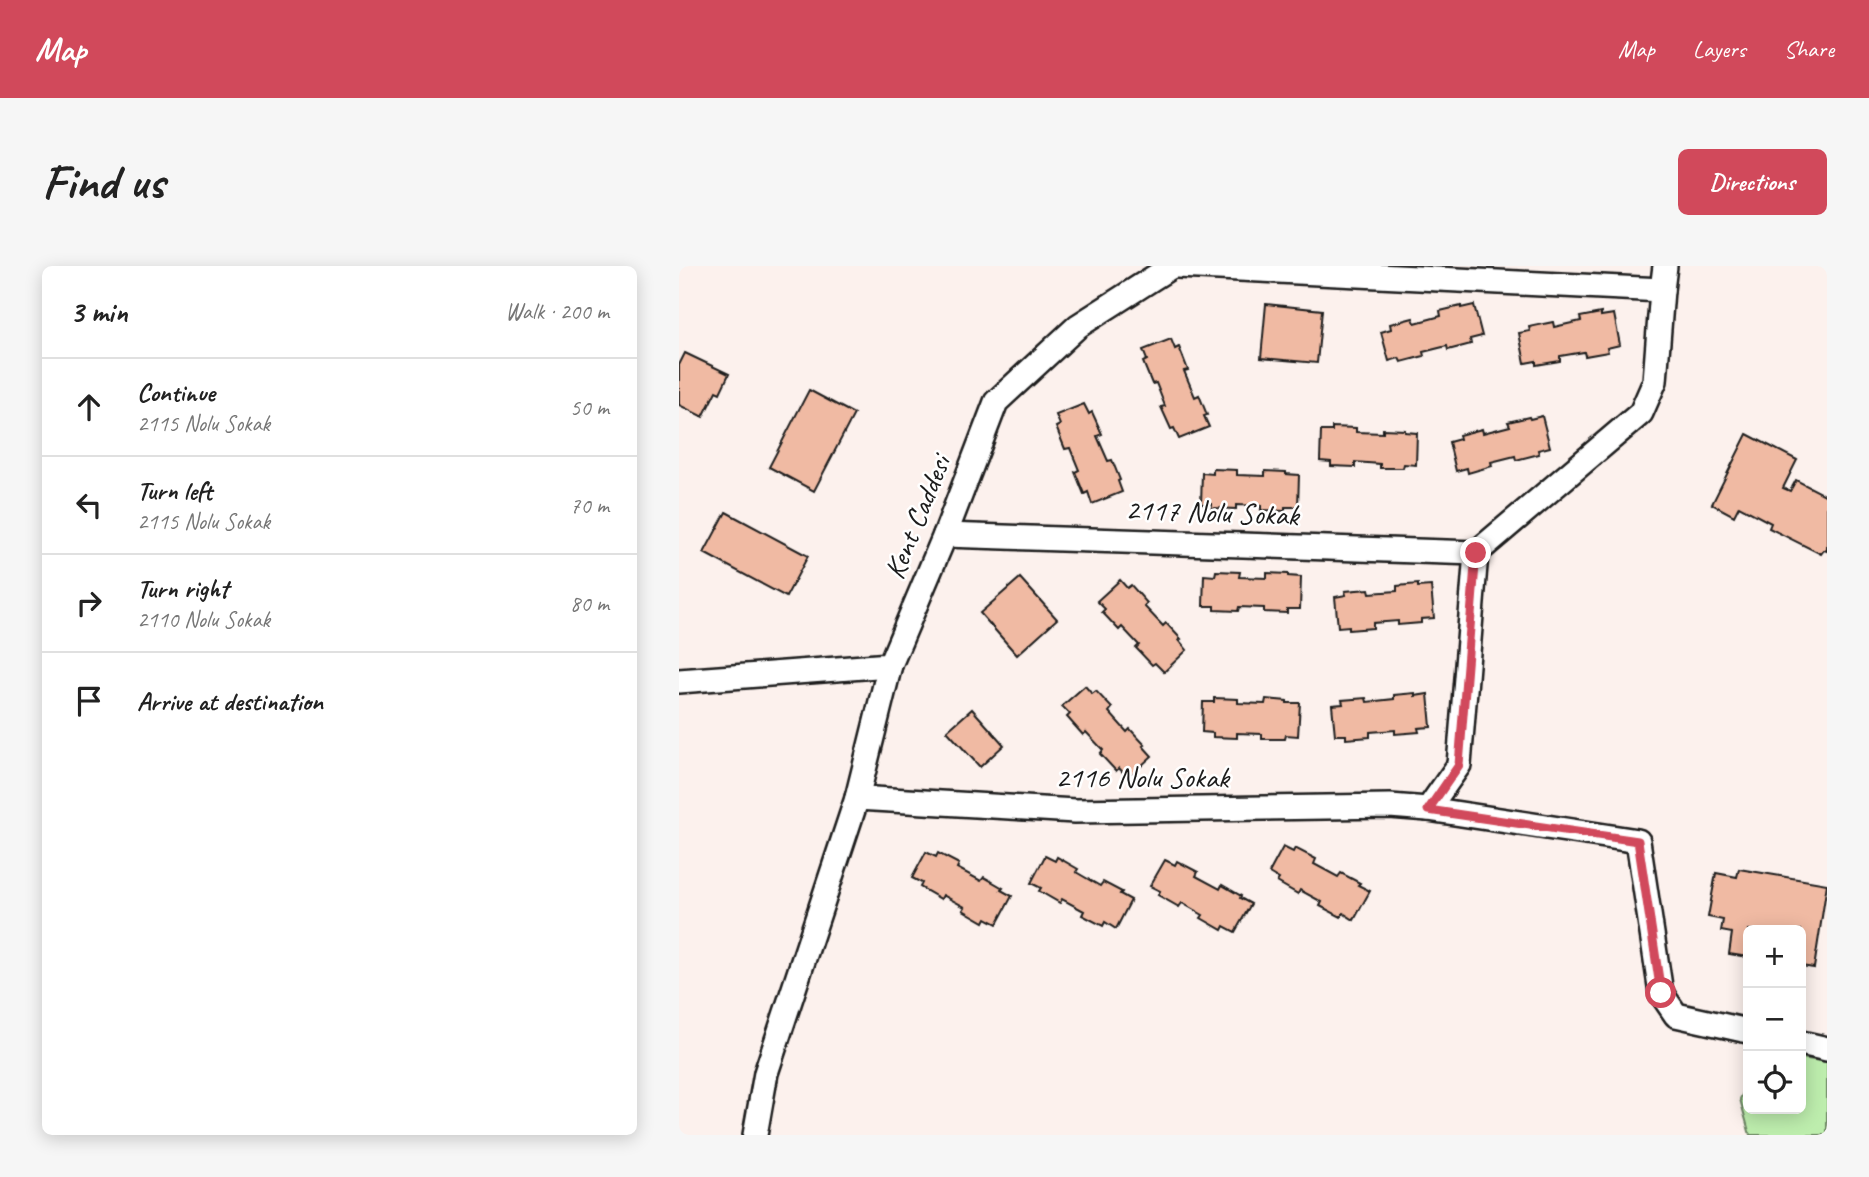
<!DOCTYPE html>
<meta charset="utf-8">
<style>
:root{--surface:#fff;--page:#f6f6f6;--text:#222;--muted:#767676;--line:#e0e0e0;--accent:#d1495b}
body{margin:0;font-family:Caveat,sans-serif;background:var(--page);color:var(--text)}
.controls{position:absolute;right:21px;bottom:21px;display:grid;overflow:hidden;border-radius:10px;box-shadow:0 4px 18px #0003}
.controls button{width:63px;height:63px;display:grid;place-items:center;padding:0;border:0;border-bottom:2px solid var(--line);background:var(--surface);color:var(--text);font:35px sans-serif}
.stop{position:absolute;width:21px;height:21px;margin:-16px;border:5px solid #d1495b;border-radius:50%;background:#fff}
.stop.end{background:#d1495b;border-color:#fff;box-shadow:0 2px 7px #0008}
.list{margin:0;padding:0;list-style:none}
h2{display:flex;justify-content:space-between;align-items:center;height:91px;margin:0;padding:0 28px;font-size:30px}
h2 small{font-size:23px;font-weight:400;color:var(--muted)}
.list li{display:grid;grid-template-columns:46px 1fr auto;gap:21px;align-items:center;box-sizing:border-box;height:98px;padding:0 28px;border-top:2px solid var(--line)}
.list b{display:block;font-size:26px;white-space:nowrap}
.list p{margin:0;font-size:23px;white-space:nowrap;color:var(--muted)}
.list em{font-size:23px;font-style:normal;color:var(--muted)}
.icon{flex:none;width:38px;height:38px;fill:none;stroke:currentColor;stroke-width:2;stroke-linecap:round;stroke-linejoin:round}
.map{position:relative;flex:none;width:1148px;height:869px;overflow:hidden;border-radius:10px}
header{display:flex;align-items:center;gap:42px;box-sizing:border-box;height:98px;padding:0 35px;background:var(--accent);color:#fff}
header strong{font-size:33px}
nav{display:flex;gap:38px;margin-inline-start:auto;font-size:24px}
.intro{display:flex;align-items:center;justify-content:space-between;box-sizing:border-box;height:168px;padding:0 42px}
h1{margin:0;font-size:49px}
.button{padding:18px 32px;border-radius:10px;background:var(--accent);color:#fff;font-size:24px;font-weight:700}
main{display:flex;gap:42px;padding:0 42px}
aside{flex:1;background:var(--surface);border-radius:10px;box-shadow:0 4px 18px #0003}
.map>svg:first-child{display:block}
.green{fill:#bdedad;stroke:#6c8464;stroke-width:2}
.building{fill:#f0baa3;stroke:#1c1c1c;stroke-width:2}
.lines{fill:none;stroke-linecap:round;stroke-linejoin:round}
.minor-casing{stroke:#1c1c1c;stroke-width:28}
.minor{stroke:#fff;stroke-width:23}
.route{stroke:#d1495b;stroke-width:9}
.labels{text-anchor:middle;stroke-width:5;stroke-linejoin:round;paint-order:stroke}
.street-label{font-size:30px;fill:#1c1c1c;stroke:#fff}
</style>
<header>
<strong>Map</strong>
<nav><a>Map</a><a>Layers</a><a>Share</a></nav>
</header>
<div class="intro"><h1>Find us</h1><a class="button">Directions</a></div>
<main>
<aside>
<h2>3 min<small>Walk · 200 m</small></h2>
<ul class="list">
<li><svg class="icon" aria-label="ahead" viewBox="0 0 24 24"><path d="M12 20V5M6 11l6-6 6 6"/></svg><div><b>Continue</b><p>2115 Nolu Sokak</p></div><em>50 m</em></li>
<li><svg class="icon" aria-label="left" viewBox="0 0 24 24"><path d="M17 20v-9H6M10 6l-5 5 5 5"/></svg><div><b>Turn left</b><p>2115 Nolu Sokak</p></div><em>70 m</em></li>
<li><svg class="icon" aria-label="right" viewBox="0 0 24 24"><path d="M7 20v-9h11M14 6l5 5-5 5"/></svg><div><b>Turn right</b><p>2110 Nolu Sokak</p></div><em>80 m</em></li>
<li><svg class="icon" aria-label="arrive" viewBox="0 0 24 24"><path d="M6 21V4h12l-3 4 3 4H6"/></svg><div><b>Arrive at destination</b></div></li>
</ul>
</aside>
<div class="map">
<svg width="1148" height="869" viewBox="0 0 1148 869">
<rect width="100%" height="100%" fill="#fcf1ed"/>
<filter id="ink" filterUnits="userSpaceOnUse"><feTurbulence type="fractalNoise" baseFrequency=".0143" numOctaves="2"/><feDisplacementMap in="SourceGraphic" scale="14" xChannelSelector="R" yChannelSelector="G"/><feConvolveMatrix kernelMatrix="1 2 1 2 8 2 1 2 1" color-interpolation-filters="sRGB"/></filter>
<g filter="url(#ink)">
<path class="green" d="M 1122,792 L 1148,796 L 1148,869 L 1071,869 L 1061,833 L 1069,817 L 1069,843 L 1122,843 Z"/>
<g class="building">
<path d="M 587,38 L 643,44 L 638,97 L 582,92 Z"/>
<path d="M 795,39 L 803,70 L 791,73 L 792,78 L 769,84 L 768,80 L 744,86 L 745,90 L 722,96 L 720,92 L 710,95 L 702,66 L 712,63 L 711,58 L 734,52 L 736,57 L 762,50 L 761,45 L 782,40 L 782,42 Z"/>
<path d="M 922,47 L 922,50 L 935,48 L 941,79 L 928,82 L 929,86 L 906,90 L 905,86 L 881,90 L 881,95 L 857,99 L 857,95 L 846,97 L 840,67 L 851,65 L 850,61 L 874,56 L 875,61 L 902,55 L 901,51 Z"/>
<path d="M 492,73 L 496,83 L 500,81 L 509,104 L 505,105 L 516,131 L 520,129 L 528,149 L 525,150 L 530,161 L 500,173 L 495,162 L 492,163 L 482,141 L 486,140 L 477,117 L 473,118 L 464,96 L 468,94 L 464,84 Z"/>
<path d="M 6,87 L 50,108 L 41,127 L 37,125 L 24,151 L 0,139 L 0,99 Z"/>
<path d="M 130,124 L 175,148 L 135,225 L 90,201 Z"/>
<path d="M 405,138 L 410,148 L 413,146 L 423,168 L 418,170 L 429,195 L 433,194 L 441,214 L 439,215 L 443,226 L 413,238 L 409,226 L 405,228 L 396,206 L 400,204 L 391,182 L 386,183 L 377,161 L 381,159 L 377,149 Z"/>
<path d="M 863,150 L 871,181 L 859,184 L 860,188 L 837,194 L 836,190 L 812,196 L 813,200 L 789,207 L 788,202 L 777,205 L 770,176 L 781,173 L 780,169 L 803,163 L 804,167 L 831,160 L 829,156 L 850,151 L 851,153 Z"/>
<path d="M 653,161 L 677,162 L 677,166 L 704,167 L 704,163 L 726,164 L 726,166 L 738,167 L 737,199 L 725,198 L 724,202 L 701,202 L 701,198 L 676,196 L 676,201 L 652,200 L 652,196 L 641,195 L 642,165 L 653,165 Z"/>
<path d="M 1068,168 L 1118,194 L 1104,222 L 1111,225 L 1117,214 L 1148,230 L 1148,285 L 1145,284 L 1142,288 L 1090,262 L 1092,257 L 1060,240 L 1055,250 L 1033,238 Z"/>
<path d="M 534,203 L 558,204 L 558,209 L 586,210 L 586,205 L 607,206 L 607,208 L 620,209 L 619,241 L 606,241 L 606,245 L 582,244 L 582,240 L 557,239 L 557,243 L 533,242 L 533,238 L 522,238 L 523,207 L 534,208 Z"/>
<path d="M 47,246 L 129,290 L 107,331 L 25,287 Z"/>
<path d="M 537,305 L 561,306 L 560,311 L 588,312 L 588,307 L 609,308 L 609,310 L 622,311 L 621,343 L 608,343 L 608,347 L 585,346 L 585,342 L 560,341 L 559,345 L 535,344 L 535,340 L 524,340 L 525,309 L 536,310 Z"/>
<path d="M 341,312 L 378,353 L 338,389 L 301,347 Z"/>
<path d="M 441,314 L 448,322 L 452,319 L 468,337 L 465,340 L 484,360 L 487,357 L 502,373 L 500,374 L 508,384 L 485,406 L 476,397 L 473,399 L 457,382 L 460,379 L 443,361 L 440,364 L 423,346 L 426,343 L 418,335 Z"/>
<path d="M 739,318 L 739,321 L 752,320 L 755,352 L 742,353 L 742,357 L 719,359 L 719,355 L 694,357 L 694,362 L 670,364 L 670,360 L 659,361 L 656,331 L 667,329 L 666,325 L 690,323 L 691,327 L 718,325 L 718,320 Z"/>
<path d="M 406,420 L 413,428 L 417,425 L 433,442 L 430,446 L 448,466 L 451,463 L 466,479 L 464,480 L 473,490 L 449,512 L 440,502 L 437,505 L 421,488 L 424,484 L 407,466 L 404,469 L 388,451 L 391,448 L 383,440 Z"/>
<path d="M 736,427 L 736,430 L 749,428 L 752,461 L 739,462 L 740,466 L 716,468 L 716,464 L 691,466 L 691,471 L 667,473 L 667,469 L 656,469 L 653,439 L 664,438 L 663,434 L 687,432 L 688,436 L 715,433 L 715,429 Z"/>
<path d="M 535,432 L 559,433 L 559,437 L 586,438 L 587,433 L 608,435 L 608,437 L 621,437 L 619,470 L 607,469 L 606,473 L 583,473 L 583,468 L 558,467 L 558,472 L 534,471 L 534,467 L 523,466 L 524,436 L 535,436 Z"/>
<path d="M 293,443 L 325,479 L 301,501 L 268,465 Z"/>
<path d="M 604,581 L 614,586 L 616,582 L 637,593 L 635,598 L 659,611 L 662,607 L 681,617 L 679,619 L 691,625 L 675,654 L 664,647 L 662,651 L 641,640 L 643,636 L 621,624 L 619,628 L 598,616 L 600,613 L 590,607 Z"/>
<path d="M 247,586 L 257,591 L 259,587 L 280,598 L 278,602 L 302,615 L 305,611 L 324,622 L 322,624 L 333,630 L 318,658 L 307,652 L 305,656 L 284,644 L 286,641 L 264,629 L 262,633 L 241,621 L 243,617 L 233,612 Z"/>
<path d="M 366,590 L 376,595 L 378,591 L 399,603 L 397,606 L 421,620 L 424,616 L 443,626 L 441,628 L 452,634 L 437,663 L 426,656 L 424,660 L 403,649 L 405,645 L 383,633 L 381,637 L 360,625 L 362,622 L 352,617 Z"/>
<path d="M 486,594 L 496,599 L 498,595 L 519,606 L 517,610 L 541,623 L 543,619 L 562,630 L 561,632 L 572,638 L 556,666 L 545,660 L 543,664 L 522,652 L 524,649 L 503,637 L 500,641 L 479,629 L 481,625 L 471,620 Z"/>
<path d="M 1060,603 L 1148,618 L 1135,702 L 1122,700 L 1122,664 L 1069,664 L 1069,691 L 1050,688 L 1053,667 L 1042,665 L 1044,654 L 1029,651 L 1037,607 L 1058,611 Z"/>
</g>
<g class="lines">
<defs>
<g id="minor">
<path d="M 498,0 L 983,24"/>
<path d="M 266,269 L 797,287"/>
<path d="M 0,415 L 211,399 L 266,269 L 317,136 L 399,60 L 493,0"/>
<path d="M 178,532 L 396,545 L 711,540 L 749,543 L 959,575 L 982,727 L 997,749 L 1069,765"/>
<path d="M 749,543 L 780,499 L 797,287 L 962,147 L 976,115 L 983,24 L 986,0"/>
<path d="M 1122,777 L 1148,783"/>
<path d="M 76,869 L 87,807 L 178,532 L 211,399"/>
</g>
</defs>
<use href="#minor" class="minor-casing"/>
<use href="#minor" class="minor"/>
</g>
</g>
<g class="lines" filter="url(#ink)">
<path class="route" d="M 797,287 L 780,499 L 749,544 L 959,575 L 982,727"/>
</g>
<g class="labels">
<g class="street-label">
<text transform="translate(533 246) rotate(2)" y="10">2117 Nolu Sokak</text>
<text transform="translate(238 251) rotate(-68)" y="10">Kent Caddesi</text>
<text x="463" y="521">2116 Nolu Sokak</text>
</g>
</g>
</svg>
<div class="controls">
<button>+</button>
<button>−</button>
<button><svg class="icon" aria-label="locate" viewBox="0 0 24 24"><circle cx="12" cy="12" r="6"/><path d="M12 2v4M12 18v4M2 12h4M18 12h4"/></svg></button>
</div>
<div class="stop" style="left:982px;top:727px"></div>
<div class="stop end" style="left:797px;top:287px"></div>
</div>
</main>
